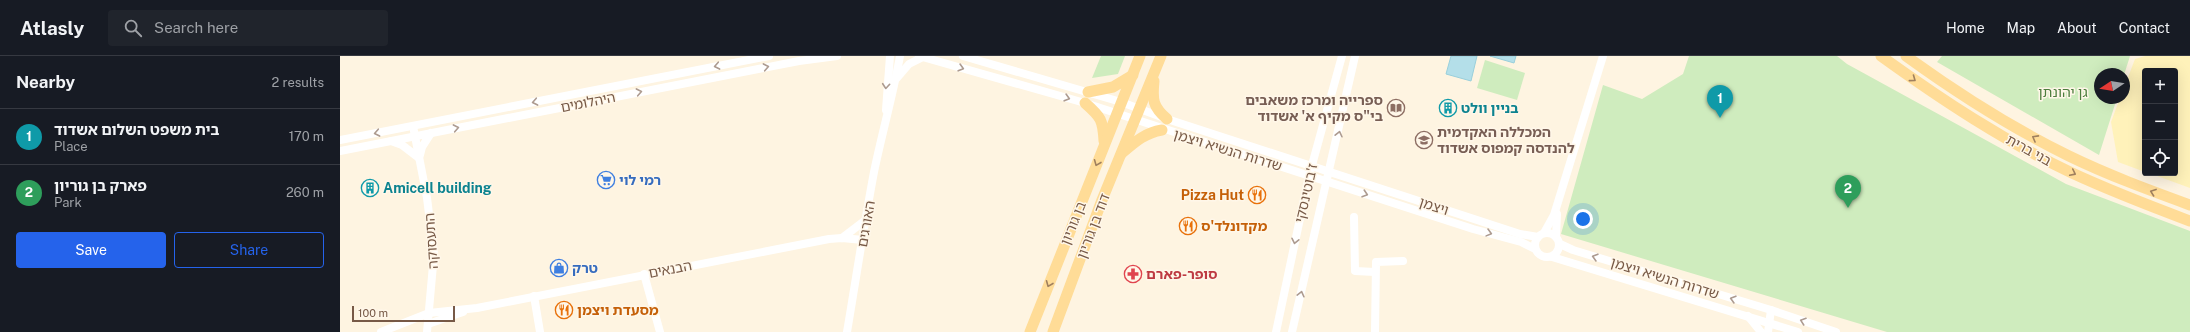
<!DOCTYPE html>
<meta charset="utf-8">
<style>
:root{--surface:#171b24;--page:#20242c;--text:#f1f3f6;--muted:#9ea1a6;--line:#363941;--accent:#2563eb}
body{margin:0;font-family:"Public Sans","Noto Sans Hebrew",sans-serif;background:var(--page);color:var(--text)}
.controls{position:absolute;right:12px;top:12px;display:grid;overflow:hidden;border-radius:4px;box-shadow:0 4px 16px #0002}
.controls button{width:36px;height:36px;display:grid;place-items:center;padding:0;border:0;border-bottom:1px solid var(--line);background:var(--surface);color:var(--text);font:20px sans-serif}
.compass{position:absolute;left:1754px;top:12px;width:36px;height:36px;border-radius:50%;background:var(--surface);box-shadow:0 4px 16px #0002;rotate:258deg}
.scale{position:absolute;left:12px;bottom:10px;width:103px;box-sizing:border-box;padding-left:4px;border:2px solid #775946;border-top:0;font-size:11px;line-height:14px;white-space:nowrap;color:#775946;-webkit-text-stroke:3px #fff7e9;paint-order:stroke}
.you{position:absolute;left:1243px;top:163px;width:14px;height:14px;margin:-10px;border:3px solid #fff;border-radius:50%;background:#1a73e8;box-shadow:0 0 0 6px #1a73e833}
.badge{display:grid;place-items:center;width:26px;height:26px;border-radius:50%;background:var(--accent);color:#fff;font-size:13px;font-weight:700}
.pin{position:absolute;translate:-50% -33px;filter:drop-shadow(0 1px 2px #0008)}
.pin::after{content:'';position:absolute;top:21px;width:14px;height:12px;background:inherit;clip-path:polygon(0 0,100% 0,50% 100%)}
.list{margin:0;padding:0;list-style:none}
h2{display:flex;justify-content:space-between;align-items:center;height:52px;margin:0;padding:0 16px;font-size:17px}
h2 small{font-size:13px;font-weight:400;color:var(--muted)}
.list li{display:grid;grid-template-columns:26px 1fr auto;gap:12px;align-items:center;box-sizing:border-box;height:56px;padding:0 16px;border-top:1px solid var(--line)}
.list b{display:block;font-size:15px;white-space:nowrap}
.list p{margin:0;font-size:13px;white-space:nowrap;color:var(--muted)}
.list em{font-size:13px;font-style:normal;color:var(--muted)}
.actions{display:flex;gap:8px;padding:12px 16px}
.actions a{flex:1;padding:9px 0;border:1px solid var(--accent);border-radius:4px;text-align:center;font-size:14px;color:var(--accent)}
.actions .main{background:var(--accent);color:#fff}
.icon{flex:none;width:22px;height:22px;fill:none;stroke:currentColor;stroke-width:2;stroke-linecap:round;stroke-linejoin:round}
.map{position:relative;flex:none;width:1850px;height:276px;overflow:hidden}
header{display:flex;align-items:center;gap:24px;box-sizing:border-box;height:56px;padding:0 20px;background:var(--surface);border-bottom:1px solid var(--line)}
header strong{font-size:19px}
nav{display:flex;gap:22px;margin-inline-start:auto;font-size:14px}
.search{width:280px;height:36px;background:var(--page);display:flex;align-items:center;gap:10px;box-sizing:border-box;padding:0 14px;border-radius:4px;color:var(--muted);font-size:15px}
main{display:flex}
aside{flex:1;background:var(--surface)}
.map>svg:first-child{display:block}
.green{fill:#cfecbe}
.sand{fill:#fff2ba}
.water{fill:#b4dfe9;stroke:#99cfdb}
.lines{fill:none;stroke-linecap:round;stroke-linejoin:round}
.minor{stroke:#fff;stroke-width:8}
.major{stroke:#ffdc97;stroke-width:11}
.oneway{stroke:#ad9b90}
.oneway2{stroke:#a0805e}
.labels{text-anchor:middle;stroke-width:3;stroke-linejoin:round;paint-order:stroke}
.park-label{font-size:14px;fill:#4d7e3d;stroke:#fff7e9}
.education-label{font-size:14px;font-weight:bold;fill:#785e54;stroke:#fff7e9;text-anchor:end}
.street-label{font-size:14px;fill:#775946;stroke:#fff7e9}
.culture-label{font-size:14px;font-weight:bold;fill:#0d838f;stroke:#fff7e9;text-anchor:start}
.shop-label{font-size:14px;font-weight:bold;fill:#366cbe;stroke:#fff7e9;text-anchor:start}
.food-label{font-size:14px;font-weight:bold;fill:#c56008;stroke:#fff7e9;text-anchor:start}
.health-label{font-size:14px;font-weight:bold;fill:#be3a42;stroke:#fff7e9;text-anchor:start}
</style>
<header>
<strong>Atlasly</strong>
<div class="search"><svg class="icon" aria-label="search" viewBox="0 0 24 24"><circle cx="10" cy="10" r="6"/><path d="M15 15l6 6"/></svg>Search here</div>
<nav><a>Home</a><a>Map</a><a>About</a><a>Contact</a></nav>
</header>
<main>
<aside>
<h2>Nearby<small>2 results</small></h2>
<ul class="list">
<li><span class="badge" style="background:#0f9aa8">1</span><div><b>בית משפט השלום אשדוד</b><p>Place</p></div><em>170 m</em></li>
<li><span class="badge" style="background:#2e9e5b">2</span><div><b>פארק בן גוריון</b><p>Park</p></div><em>260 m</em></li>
</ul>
<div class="actions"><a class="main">Save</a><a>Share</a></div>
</aside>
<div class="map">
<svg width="1850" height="276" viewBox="0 0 1850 276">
<rect width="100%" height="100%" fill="#fef4e1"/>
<g class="green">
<path d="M 761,0 L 785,0 L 778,18 L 752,22 Z"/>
<path d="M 1349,0 L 1497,0 L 1507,8 L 1726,128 L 1850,175 L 1850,276 L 1547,276 L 1221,178 L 1263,29 L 1302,43 L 1343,18 Z"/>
<path d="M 1602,0 L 1790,0 L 1784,19 L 1760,18 L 1760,42 L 1777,42 L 1759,99 L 1597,6 Z"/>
<path d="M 1145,4 L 1185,17 L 1177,44 L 1137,32 Z"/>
</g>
<path class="sand" d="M 1805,0 L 1850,0 L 1850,132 L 1809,117 L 1835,117 L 1835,15 L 1805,15 L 1805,116 L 1778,106 L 1771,66 L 1780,42 L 1784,42 L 1784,32 L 1795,3 Z"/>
<g class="water">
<path d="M 1111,0 L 1137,0 L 1131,25 L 1106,18 Z"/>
<path d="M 1150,0 L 1176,0 L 1174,7 Z"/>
</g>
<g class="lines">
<g class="minor">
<path d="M 579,0 L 745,47 L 1133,173 L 1181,186 L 1195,193"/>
<path d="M 623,0 L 781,46 L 827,63 L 1180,178 L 1198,181"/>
<path d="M 557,22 L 569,8 L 583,1"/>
<path d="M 546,54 L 550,0"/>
<path d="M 74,75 L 87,142 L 94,198 L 87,276"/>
<path d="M 0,84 L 429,0"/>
<path d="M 51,85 L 62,89 L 79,102"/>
<path d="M 0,95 L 459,5 L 497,0"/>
<path d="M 80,99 L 82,91 L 91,77"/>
<path d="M 1014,161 L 1015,215 L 1035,216"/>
<circle cx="1207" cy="189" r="12"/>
<path d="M 1204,177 L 1214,159 L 1263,0"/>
<path d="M 1216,181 L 1217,158"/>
<path d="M 502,182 L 527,163"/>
<path d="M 1220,188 L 1233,194 L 1431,254 L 1496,276"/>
<path d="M 1212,201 L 1458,276"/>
<path d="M 304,218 L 320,276"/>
<path d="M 194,240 L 200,276"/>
<path d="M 1408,260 L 1421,276"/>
<path d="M 88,268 L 123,256"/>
<path d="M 41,276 L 89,257 L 137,252 L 489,183 L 502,182 L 523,184"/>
<path d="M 507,276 C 516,223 524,169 534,116 C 542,77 553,39 560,0"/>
<path d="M 936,276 L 969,120 L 1002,0"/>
<path d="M 952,276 L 1015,0"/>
<path d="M 1035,276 L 1036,206 L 1063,205"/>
<path d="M 1428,276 L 1431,254"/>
</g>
<g class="major">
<path d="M 1541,0 C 1602,44 1664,85 1732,117 C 1771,135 1810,150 1850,165"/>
<path d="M 1566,0 C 1617,37 1672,72 1729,100 C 1768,119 1809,134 1850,149"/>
<path d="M 814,25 C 812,44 813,51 827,63"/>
<path d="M 748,36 L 773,31 L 793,19"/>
<path d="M 745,47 C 761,61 763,64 764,85"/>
<path d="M 782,97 C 796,85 805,77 822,74"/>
<path d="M 690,276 L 800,0"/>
<path d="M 713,276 L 762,144 L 821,0"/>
</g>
</g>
<defs><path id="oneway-chevron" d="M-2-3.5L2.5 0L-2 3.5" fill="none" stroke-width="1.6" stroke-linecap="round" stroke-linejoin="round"/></defs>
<g class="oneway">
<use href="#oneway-chevron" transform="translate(377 10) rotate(169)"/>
<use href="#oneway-chevron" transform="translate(426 11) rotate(-11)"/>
<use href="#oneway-chevron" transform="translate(621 12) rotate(16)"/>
<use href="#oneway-chevron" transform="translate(546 30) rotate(95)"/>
<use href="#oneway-chevron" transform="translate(299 36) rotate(-11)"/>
<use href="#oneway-chevron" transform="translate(727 42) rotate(16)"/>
<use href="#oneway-chevron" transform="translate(195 46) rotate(169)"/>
<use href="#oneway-chevron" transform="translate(116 72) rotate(-11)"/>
<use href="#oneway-chevron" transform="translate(37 77) rotate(169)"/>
<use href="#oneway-chevron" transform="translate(999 78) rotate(-77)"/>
<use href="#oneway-chevron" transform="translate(1025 138) rotate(18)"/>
<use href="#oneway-chevron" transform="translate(1149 177) rotate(15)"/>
<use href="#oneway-chevron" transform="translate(955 185) rotate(102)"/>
<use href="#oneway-chevron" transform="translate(1255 201) rotate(-164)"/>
<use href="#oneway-chevron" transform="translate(961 238) rotate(-76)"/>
<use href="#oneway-chevron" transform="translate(1393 243) rotate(-164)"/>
<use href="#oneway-chevron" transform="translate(1463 265) rotate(-161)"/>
</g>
<g class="oneway2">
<use href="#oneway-chevron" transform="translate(1573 23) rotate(36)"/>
<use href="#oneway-chevron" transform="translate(1695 82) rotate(-151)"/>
<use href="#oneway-chevron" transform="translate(757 107) rotate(112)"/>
<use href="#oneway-chevron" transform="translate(1733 117) rotate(26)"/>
<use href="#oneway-chevron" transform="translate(1813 136) rotate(-160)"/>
<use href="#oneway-chevron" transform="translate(709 228) rotate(112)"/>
</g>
<defs>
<symbol id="library-ring" viewBox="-11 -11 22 22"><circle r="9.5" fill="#fff7e9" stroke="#8d6e63" stroke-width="1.5"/><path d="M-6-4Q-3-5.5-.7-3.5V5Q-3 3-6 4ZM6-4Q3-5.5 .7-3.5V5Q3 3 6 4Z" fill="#8d6e63"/></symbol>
<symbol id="building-ring" viewBox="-11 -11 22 22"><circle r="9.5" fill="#fff7e9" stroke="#0f9aa8" stroke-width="1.5"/><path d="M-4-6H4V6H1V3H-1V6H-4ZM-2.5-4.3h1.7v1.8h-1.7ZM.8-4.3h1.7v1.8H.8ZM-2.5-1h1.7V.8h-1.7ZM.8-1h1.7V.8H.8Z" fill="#0f9aa8"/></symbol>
<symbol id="university-ring" viewBox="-11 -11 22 22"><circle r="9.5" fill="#fff7e9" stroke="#8d6e63" stroke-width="1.5"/><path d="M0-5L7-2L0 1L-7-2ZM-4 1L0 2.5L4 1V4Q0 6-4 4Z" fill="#8d6e63"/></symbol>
<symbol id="supermarket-ring" viewBox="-11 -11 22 22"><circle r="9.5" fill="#fff7e9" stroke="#3f7fe0" stroke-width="1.5"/><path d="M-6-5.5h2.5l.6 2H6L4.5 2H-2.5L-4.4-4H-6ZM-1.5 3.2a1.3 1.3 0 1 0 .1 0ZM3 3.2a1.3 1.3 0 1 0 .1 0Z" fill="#3f7fe0"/></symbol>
<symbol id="restaurant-ring" viewBox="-11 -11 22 22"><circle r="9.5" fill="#fff7e9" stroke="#e8710a" stroke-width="1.5"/><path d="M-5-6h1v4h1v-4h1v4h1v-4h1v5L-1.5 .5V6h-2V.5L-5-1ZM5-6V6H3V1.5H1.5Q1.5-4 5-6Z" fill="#e8710a"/></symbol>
<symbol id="shop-ring" viewBox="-11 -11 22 22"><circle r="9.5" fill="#fff7e9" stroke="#3f7fe0" stroke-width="1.5"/><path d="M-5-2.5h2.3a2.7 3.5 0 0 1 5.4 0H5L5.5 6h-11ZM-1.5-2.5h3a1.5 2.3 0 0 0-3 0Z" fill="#3f7fe0"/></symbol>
<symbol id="pharmacy-ring" viewBox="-11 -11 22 22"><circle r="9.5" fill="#fff7e9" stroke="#e0444e" stroke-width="1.5"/><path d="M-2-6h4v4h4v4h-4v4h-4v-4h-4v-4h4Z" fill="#e0444e"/></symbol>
</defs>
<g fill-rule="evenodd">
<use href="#library-ring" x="1046" y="42" width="20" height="20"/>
<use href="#building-ring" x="1098" y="42" width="20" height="20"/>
<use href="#university-ring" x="1074" y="74" width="20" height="20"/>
<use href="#supermarket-ring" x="256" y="114" width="20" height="20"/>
<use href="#building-ring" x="20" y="122" width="20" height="20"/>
<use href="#restaurant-ring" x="907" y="129" width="20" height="20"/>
<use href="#restaurant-ring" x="838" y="160" width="20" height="20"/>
<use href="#shop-ring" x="209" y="202" width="20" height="20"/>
<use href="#pharmacy-ring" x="783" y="208" width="20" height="20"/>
<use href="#restaurant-ring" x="214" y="244" width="20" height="20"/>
</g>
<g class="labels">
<g class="park-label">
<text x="1723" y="41">גן יהונתן</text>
</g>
<g class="education-label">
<text x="1043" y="49">ספרייה ומרכז משאבים<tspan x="1043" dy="16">בי"ס מקיף א' אשדוד</tspan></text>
<text x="1097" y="81" text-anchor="start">המכללה האקדמית<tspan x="1097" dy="16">להנדסה קמפוס אשדוד</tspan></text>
</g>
<g class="street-label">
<text transform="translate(248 46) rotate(-11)" y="5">היהלומים</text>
<text transform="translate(888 94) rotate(17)" y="5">שדרות הנשיא ויצמן</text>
<text transform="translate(1689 94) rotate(29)" y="5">בני ברית</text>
<text transform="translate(966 137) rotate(-77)" y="5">ז'בוטינסקי</text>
<text transform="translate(1094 150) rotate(18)" y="5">ויצמן</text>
<text transform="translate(733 167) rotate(-68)" y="5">בן גוריון</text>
<text transform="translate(526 168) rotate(-80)" y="5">האורגים</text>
<text transform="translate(753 170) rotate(-69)" y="5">דוד בן גוריון</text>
<text transform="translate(91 185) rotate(-94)" y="5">התעסוקה</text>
<text transform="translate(330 213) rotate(-11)" y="5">הבנאים</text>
<text transform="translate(1325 222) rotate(17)" y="5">שדרות הנשיא ויצמן</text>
</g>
<g class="culture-label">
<text x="1121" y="57">בניין וולט</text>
<text x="43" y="137">Amicell building</text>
</g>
<g class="shop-label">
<text x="279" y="129">רמי לוי</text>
<text x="232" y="217">טרק</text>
</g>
<g class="food-label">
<text x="904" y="144" text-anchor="end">Pizza Hut</text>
<text x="861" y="175">מקדונלד'ס</text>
<text x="237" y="259">מסעדת ויצמן</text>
</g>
<g class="health-label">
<text x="806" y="223">סופר-פארם</text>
</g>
</g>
</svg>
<div class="controls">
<button>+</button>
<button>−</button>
<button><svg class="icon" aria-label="locate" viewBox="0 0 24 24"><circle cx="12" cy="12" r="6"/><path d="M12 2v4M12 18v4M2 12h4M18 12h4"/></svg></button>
</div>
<svg class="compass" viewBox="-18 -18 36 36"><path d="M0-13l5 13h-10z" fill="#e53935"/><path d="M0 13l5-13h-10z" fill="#9ea1a6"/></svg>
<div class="scale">100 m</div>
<div class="you"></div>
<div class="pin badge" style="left:1380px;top:62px;background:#0f9aa8">1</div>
<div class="pin badge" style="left:1508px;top:152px;background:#2e9e5b">2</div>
</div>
</main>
